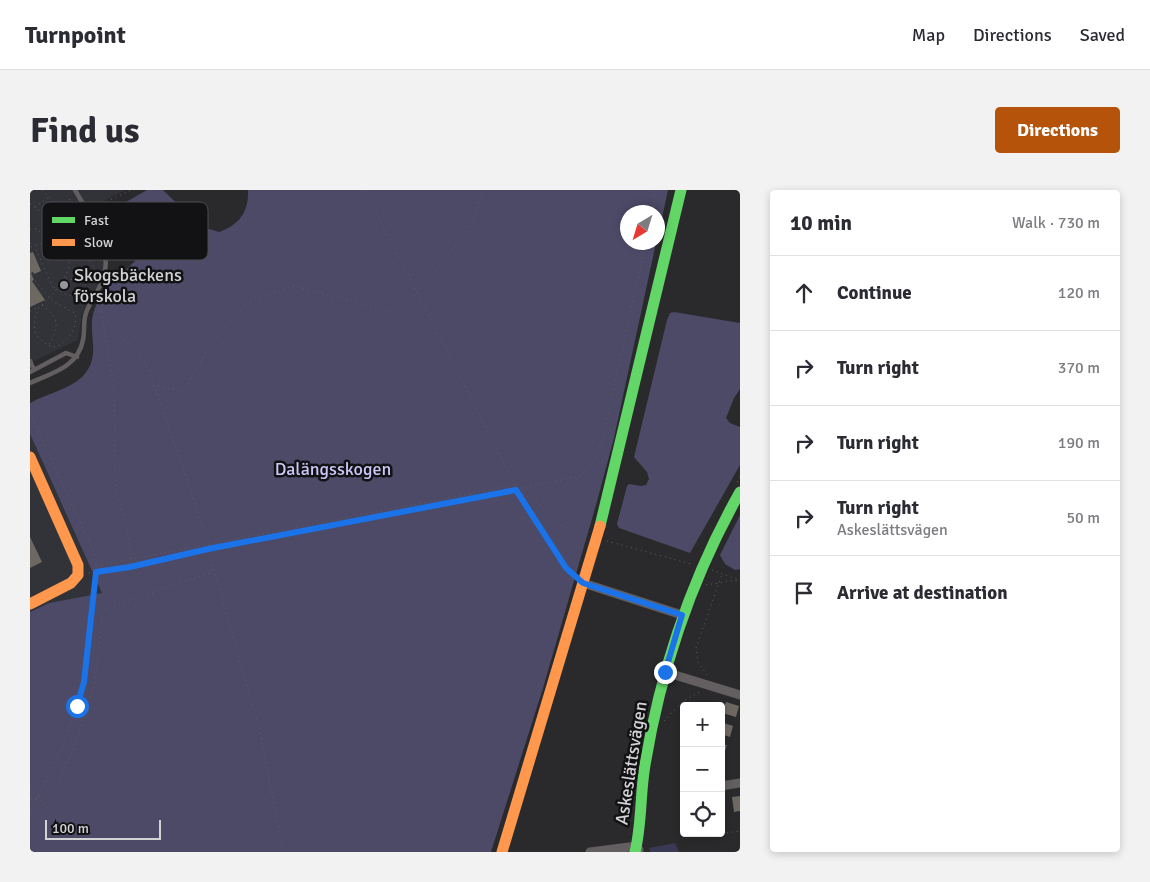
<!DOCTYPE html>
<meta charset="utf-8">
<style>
:root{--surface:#fff;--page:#f2f2f3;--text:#2b2b33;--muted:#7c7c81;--line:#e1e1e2;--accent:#b45309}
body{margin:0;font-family:Signika,sans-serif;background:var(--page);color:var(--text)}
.controls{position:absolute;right:15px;bottom:15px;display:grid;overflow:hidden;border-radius:5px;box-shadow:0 2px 8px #0003}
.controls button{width:45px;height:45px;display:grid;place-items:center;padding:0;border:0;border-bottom:1px solid var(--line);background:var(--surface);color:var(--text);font:25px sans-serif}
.compass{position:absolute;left:590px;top:15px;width:45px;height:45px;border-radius:50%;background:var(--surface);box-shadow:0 2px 8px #0003;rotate:218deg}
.scale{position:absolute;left:15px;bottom:12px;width:116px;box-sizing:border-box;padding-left:5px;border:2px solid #d3d3d5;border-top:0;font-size:14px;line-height:18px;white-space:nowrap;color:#d3d3d5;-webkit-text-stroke:4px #121214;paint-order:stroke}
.stop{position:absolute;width:15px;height:15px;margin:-11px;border:4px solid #1a73e8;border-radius:50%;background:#fff}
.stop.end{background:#1a73e8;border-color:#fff;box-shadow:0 1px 5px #0008}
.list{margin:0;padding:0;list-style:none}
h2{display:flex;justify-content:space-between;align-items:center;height:65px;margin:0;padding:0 20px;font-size:21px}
h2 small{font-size:16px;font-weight:400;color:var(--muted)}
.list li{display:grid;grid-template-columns:32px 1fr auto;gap:15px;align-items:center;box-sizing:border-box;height:75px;padding:0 20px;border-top:1px solid var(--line)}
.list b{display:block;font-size:19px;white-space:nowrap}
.list p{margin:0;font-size:16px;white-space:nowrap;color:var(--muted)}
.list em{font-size:16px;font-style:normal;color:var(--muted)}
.icon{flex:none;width:28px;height:28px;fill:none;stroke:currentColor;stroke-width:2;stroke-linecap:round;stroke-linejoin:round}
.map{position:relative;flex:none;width:710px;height:662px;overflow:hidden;border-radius:5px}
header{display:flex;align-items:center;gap:30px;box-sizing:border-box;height:70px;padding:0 25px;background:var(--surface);border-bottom:1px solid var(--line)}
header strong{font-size:24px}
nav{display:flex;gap:28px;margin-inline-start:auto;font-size:18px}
.intro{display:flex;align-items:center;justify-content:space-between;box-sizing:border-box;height:120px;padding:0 30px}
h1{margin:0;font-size:35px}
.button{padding:12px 22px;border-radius:5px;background:var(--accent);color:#fff;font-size:18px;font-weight:700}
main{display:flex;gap:30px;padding:0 30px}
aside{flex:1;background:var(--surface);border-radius:5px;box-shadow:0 2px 8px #0003}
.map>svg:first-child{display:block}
.built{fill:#323239}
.green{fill:#3a3953}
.forest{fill:#4c4a67}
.building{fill:#6d6862}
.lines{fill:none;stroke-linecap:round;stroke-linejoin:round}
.path{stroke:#615f60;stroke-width:1;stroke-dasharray:1 4;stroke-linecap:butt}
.lane{stroke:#635e5f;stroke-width:4.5}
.street{stroke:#635e5f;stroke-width:9}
.fast{stroke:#63d668;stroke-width:11}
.slow{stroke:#ff974d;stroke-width:11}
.route{stroke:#1a73e8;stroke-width:6}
.poi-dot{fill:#98989a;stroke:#121214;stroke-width:2}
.labels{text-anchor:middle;stroke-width:5;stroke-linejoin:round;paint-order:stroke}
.poi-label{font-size:18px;fill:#d3d3d5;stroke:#121214;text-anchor:start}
.park-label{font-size:18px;fill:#c9c8f9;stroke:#121214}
.street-label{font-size:18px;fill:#d3d3d5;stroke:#121214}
.key{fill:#121214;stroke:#4c4c4e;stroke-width:1}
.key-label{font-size:14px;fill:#d3d3d5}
</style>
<header>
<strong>Turnpoint</strong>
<nav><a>Map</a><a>Directions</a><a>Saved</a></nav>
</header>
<div class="intro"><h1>Find us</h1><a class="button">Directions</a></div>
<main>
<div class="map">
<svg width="710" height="662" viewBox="0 0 710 662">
<rect width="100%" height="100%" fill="#2a2a2c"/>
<g class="built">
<path d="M 0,0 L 95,0 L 55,21 L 69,52 L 74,79 L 71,89 L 52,123 L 48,150 L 0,173 Z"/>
<path d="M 0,244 L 72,403 L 19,413 L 0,422 Z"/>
</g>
<path class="green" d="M 645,653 L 649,662 L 620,662 L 619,658 Z"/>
<g class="forest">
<path d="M 117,0 L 133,0 L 170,36 L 189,42 C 209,35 219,22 218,0 L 638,0 L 628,47 L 628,22 L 598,22 L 598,52 L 626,53 L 584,248 L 566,315 L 513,498 L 461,662 L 0,662 L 0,422 L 19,413 L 72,403 L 0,244 L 0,213 C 16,204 38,200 52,187 C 74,165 55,142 65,118 C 73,99 91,85 105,71 L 77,23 Z"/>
<path d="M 644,122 L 710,133 L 710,199 L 704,208 L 696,228 L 700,233 L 710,237 L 710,275 L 660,363 L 589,338 L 587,334 L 597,296 L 599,294 L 611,296 L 616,295 L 619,289 L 617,282 L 604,267 L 637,130 L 640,123 Z"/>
<path d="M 710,325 L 710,379 L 705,380 L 695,374 L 690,365 Z"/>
</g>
<g class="building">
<path d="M 3,62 L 11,81 L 4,84 L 3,82 L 1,83 L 4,90 L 2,91 L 15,110 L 0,117 L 0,63 Z"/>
<path d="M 0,347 L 12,372 L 0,378 Z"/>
<path d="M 696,512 L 709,516 L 706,527 L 692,523 Z"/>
<path d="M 691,532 L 703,536 L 700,547 L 691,544 Z"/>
<path d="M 691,554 L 697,555 L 693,566 L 691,565 Z"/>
<path d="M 710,606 L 710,621 L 704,622 L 702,607 Z"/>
</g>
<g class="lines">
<g class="path">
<path d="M 12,0 L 27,16"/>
<path d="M 335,0 L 485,295"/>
<path d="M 0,14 L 18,27"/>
<path d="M 5,17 L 18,8"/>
<path d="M 63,18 L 101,0"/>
<path d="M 622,22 L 626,0"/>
<path d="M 0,39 L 6,39 L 12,43 L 52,23"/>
<path d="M 0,53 L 0,58"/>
<path d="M 28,54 C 12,24 19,25 43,7"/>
<path d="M 1,57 L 18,51 L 31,54 L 48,42 L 58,45 L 60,51 L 58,69 L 67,82 L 54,96 L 57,107 L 40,106 L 23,98 L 5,57"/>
<path d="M 36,88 L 47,91 L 54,96"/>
<path d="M 5,91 L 24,112 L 45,123 C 48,138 39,150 26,157 C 21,157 19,156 15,153 C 0,145 4,131 9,117"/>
<path d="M 24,98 C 40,84 44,73 32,55"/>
<path d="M 67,114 L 87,143 L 109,163 L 119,181 L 179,353 L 178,359 L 230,541 L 253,662"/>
<path d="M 12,115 C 30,129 29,136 19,155"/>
<path d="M 12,115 L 26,100"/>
<path d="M 0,121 L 8,117"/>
<path d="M 71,121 L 84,196 L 85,293 L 97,342 L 101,369 L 100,376"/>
<path d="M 123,196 L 154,201 L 181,153 L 221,109 L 264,96 L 365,123 L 388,102 L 439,40 L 453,0"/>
<path d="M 0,223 L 63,360 L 66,376 L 65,400 L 54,492 L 32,557 L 0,623"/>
<path d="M 707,292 L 710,286"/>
<path d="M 487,301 L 536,378 L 545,386"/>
<path d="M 577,351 L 661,374"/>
<path d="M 66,376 L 485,295 L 486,300 L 510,314 L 525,332 L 548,344"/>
<path d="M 682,380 L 709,390"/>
<path d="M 59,383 L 100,377 L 178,359 L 548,287 C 564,276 567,265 573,247 L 616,52"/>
<path d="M 676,395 L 707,390"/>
<path d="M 677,485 L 668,472 L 666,458 L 692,384"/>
<path d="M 634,531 L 653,511 L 671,501"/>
<path d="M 0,599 L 58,662"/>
<path d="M 0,609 L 8,608 L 27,594 L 42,563 L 65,493 L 73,420 L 183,382"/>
<path d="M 682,645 L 710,641"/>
</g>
<g class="lane">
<path d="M 0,171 L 4,180"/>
<path d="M 0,182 L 36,163 L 47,167"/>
<path d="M 0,193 C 22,183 48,177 53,150 C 55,141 53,131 56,123 C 60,111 69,101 73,89 C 84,60 59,24 45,0"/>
</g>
<g class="street">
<path d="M 553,393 L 652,425"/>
<path d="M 635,482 L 710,505"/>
<path d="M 691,596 L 710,593"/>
<path d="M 560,662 L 607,656 L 609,660"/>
</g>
<g class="fast">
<path d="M 570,336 L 651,0"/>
<path d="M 605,662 C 612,633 610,604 615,575 C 631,478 662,387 710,302"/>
</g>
<g class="slow">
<path d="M 0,267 L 48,375 L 48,385 L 41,393 L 0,414"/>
<path d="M 472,662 L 570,336"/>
</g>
</g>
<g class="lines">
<path class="route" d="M 47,516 L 54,492 L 66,382 L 100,377 L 178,359 L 486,300 L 536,378 L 553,393 L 652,425 L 635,482"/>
</g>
<circle class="poi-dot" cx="34" cy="95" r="5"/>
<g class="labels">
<g class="poi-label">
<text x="44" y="91">Skogsbäckens<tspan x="44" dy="21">förskola</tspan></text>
</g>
<g class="park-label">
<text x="303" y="285">Dalängsskogen</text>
</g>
<g class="street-label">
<text transform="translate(601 573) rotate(-81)" y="6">Askeslättsvägen</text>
</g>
</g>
<rect x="12" y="12" width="166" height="58" rx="8" class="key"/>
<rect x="22" y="27" width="23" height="6" fill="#63d668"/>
<rect x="22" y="49" width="23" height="7" fill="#ff974d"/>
<g class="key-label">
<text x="54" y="35">Fast</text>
<text x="54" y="57">Slow</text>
</g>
</svg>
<div class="controls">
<button>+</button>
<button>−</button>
<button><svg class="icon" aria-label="locate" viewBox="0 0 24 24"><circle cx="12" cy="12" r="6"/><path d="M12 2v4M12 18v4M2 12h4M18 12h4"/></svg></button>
</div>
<svg class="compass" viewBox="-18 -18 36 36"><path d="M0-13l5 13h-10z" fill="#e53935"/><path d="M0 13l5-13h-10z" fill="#7c7c81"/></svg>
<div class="scale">100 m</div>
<div class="stop" style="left:47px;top:516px"></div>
<div class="stop end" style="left:635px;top:482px"></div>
</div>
<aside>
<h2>10 min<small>Walk · 730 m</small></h2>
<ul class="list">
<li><svg class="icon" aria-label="ahead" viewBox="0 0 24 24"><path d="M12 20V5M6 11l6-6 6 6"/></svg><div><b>Continue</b></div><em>120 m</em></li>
<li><svg class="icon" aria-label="right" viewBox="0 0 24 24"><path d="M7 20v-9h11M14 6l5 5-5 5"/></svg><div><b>Turn right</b></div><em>370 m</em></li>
<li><svg class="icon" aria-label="right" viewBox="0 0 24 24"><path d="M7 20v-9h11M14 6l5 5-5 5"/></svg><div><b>Turn right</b></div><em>190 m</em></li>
<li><svg class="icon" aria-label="right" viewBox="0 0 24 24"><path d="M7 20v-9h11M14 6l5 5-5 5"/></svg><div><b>Turn right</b><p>Askeslättsvägen</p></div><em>50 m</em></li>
<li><svg class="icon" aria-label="arrive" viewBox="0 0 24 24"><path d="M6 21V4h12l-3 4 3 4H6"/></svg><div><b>Arrive at destination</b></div></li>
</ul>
</aside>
</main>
